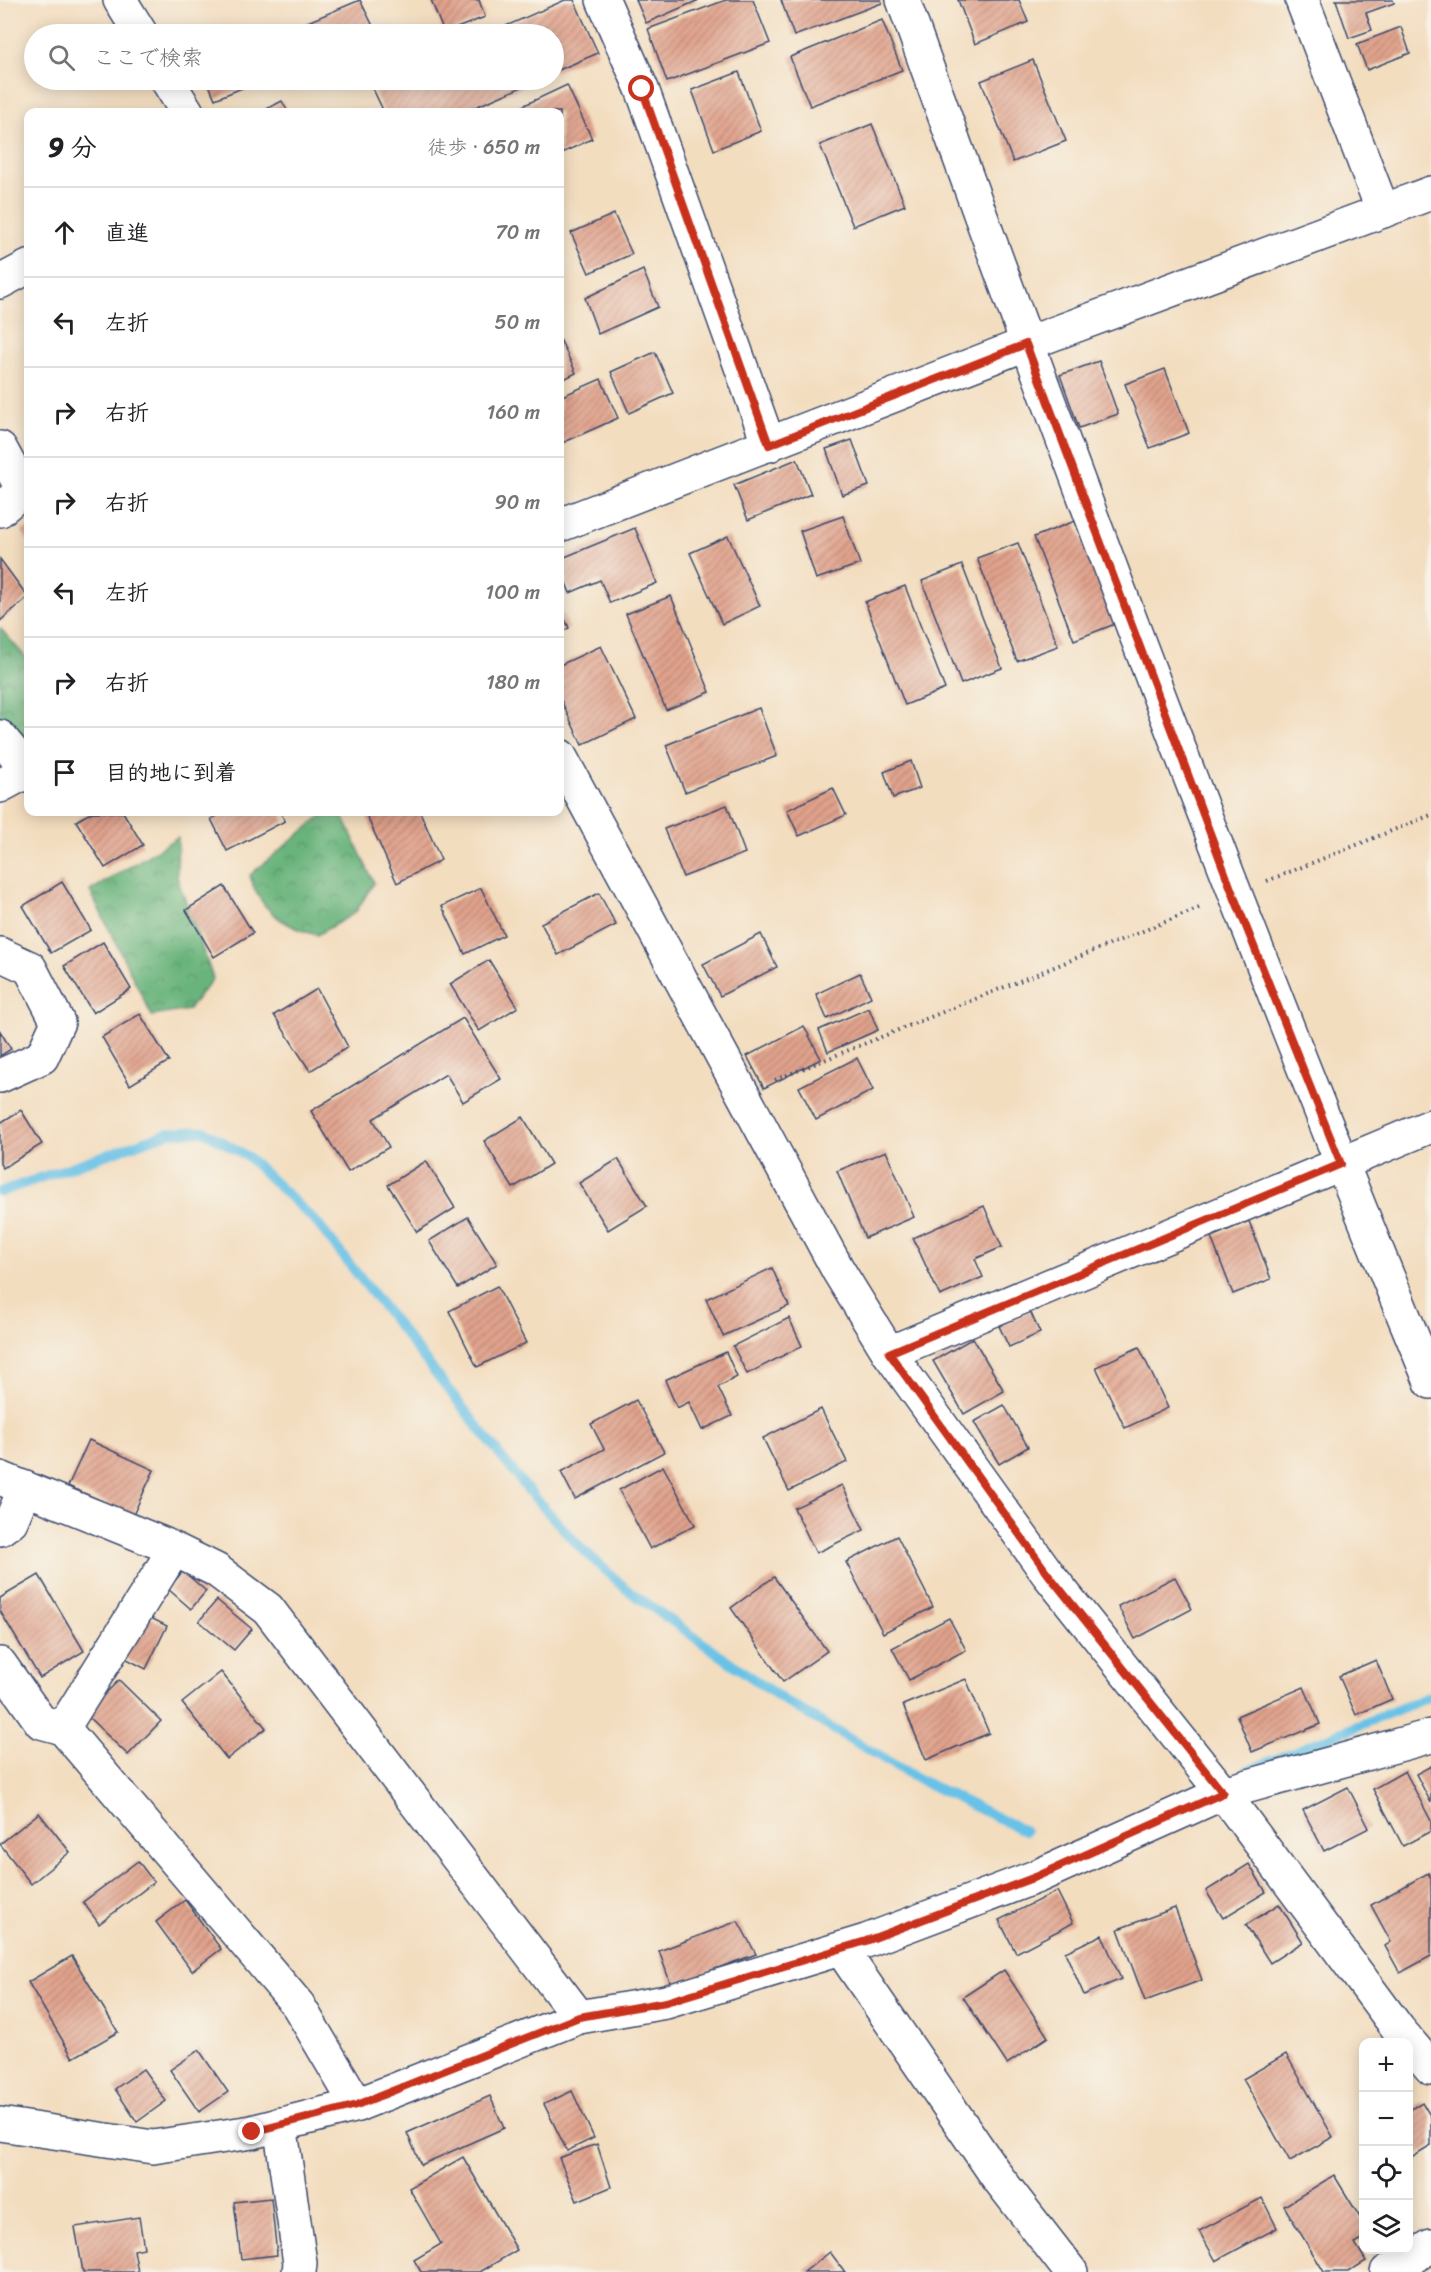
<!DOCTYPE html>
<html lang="ja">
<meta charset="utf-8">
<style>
:root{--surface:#fff;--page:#f6f6f6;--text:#202124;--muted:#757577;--line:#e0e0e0}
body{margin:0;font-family:Sriracha,"Klee One",sans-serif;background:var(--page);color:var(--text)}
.controls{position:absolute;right:18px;bottom:18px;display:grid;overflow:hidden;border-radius:12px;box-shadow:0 3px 15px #0003}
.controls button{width:54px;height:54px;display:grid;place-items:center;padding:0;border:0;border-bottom:2px solid var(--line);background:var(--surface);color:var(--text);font:30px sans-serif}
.stop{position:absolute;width:18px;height:18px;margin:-14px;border:4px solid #c8321e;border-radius:50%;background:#fff}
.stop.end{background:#c8321e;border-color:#fff;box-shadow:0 2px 6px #0008}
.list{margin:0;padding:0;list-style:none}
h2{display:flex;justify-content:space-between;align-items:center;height:78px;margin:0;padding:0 24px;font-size:26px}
h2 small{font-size:20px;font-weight:400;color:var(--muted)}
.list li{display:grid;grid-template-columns:39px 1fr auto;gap:18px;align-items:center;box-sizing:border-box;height:90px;padding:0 24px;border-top:2px solid var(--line)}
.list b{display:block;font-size:22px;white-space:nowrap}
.list em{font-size:20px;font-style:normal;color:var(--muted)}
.icon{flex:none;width:33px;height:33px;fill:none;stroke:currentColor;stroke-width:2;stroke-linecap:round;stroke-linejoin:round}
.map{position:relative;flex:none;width:1431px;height:2272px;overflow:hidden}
.search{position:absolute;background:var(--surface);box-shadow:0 3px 15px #0003;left:24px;top:24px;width:540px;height:66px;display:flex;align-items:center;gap:15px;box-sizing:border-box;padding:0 21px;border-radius:33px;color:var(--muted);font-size:22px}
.panel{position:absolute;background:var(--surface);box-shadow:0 3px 15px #0003;left:24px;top:108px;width:540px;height:708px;border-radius:12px}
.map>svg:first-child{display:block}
.forest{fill:url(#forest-crowns);stroke:#42726d;stroke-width:1.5}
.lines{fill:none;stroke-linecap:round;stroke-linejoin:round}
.stream{stroke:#68c1e6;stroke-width:10}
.building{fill:url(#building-hatch)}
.minor-casing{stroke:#3b496d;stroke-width:36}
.path{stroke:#3b496d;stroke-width:4;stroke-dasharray:1.5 4.5;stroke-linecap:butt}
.minor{stroke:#fff;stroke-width:33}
.route{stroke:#c8321e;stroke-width:8}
</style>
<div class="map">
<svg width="1431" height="2272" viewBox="0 0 1431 2272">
<defs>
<pattern id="forest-crowns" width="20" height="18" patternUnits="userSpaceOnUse" patternTransform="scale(1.5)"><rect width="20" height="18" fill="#69b47c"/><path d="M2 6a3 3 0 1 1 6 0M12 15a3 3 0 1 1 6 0" fill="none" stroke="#569369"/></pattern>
<pattern id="building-hatch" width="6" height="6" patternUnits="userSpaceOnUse" patternTransform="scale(1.5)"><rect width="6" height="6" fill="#e1a38c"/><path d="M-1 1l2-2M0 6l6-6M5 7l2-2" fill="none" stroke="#b68576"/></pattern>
</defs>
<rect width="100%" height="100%" fill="#f7f3e8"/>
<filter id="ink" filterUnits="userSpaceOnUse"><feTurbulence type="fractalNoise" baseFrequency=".0167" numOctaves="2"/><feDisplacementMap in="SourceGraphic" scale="12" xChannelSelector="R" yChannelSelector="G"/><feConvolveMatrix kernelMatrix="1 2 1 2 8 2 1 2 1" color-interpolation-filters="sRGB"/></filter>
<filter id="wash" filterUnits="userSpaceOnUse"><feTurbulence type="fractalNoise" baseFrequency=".008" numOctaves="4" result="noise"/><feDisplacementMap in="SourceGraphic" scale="24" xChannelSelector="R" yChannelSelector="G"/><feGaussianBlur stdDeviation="1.35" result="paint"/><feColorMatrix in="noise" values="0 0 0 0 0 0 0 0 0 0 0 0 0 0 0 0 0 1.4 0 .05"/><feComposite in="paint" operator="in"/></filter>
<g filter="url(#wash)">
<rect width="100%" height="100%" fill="#f3ddbf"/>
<g class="forest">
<path d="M 0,628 L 28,660 L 28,737 L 0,722 Z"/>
<path d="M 326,812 L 341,812 L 374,883 L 355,913 L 317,935 C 285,927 258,909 250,875 Z"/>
<path d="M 178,837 L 177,877 L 213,978 L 188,1010 L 152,1016 L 90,891 Z"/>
</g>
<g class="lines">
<g class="stream">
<path d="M 0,1192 L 168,1133 L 204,1131 L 248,1157 L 317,1223 L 527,1489 L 581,1548 L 625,1588 L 785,1701 L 922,1781 L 1025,1831"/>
<path d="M 1247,1771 L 1431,1696"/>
</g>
</g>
<g id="blocks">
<g class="building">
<path d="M 360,0 L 376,32 L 370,34 L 294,34 L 291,29 Z"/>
<path d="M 431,0 L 479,0 L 485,17 L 444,33 Z"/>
<path d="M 565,0 L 574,0 L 598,53 L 554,72 L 554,34 L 488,34 Z"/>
<path d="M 636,0 L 699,0 L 646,23 Z"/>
<path d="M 726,0 L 753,0 L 770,43 L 667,82 L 648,29 Z"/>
<path d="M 781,0 L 881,0 L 882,3 L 794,36 Z"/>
<path d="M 958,0 L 1019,0 L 1028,22 L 975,44 Z"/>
<path d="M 1336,0 L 1393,0 L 1394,3 L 1366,13 L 1372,30 L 1349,38 Z"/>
<path d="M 882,20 L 902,70 L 810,106 L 790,57 Z"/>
<path d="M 1401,27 L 1410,53 L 1367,70 L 1357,44 Z"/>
<path d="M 1033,60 L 1066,141 L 1013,162 L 981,81 Z"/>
<path d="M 739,72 L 761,131 L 714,150 L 692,90 Z"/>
<path d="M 207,80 L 262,80 L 215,99 Z"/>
<path d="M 388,80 L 538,80 L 464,112 L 384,112 L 372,87 Z"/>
<path d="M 567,85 L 592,139 L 560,154 L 560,112 L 520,112 L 518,108 Z"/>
<path d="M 282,101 L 288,112 L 261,112 Z"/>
<path d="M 872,124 L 905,205 L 853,226 L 820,145 Z"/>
<path d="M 614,214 L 632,254 L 589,273 L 571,233 Z"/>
<path d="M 643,270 L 658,307 L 598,334 L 585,298 Z"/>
<path d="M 560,339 L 576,373 L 560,381 Z"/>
<path d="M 655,352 L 673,393 L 629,413 L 611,372 Z"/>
<path d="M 1099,361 L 1118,414 L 1079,428 L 1060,375 Z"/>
<path d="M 1165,369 L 1189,433 L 1150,448 L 1125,384 Z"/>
<path d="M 601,379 L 618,418 L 560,444 L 560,397 Z"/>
<path d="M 852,440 L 869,486 L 842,495 L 826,449 Z"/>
<path d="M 797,459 L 811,494 L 748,520 L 734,485 Z"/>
<path d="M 843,516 L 860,564 L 816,579 L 800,531 Z"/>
<path d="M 1075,521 L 1115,624 L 1074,640 L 1034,537 Z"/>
<path d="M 28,528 L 28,541 L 22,531 Z"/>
<path d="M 635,528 L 657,583 L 610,603 L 600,580 L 570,593 L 560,568 L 560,559 Z"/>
<path d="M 728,536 L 760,606 L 722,624 L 690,553 Z"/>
<path d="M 1018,543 L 1058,646 L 1017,661 L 977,558 Z"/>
<path d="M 0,559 L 28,597 L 0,621 Z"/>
<path d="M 962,565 L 1002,668 L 961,684 L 922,581 Z"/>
<path d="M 905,586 L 945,689 L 905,705 L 865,602 Z"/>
<path d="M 671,596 L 710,692 L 666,710 L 626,614 Z"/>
<path d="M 560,608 L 569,628 L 560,633 Z"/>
<path d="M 601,646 L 636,719 L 582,745 L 560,698 L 560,665 Z"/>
<path d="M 759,708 L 777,756 L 685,792 L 666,745 Z"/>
<path d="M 911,761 L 920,788 L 893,798 L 884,772 Z"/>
<path d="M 833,788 L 846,815 L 799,836 L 787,810 Z"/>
<path d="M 727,805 L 745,853 L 683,877 L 664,829 Z"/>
<path d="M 92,812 L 123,812 L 143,845 L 105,868 L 76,821 Z"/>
<path d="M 224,812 L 280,812 L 285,821 L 227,851 L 211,819 Z"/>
<path d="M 365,812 L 420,812 L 441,860 L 397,883 Z"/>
<path d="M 62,882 L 91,930 L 51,953 L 23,906 Z"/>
<path d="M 224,886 L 253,933 L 214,957 L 186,910 Z"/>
<path d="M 481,888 L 504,935 L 465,954 L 442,906 Z"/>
<path d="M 599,893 L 616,925 L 558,955 L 541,923 Z"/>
<path d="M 761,934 L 777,967 L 720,996 L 703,964 Z"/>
<path d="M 103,942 L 131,989 L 93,1013 L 64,966 Z"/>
<path d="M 489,960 L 518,1007 L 479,1031 L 450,984 Z"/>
<path d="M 860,973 L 871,997 L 827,1019 L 816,994 Z"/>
<path d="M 317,989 L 348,1047 L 310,1071 L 274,1015 Z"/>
<path d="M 869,1008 L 878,1030 L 828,1052 L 819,1030 Z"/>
<path d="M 140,1014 L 169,1061 L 130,1085 L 102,1037 Z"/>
<path d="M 463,1018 L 501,1079 L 463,1102 L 446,1074 L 373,1119 L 389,1147 L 348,1172 L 311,1111 Z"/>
<path d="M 804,1026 L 821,1059 L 764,1088 L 747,1056 Z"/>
<path d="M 0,1031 L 11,1049 L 0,1056 Z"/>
<path d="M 857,1058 L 873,1090 L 816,1120 L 799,1087 Z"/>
<path d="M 21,1110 L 42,1144 L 3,1168 L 0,1164 L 0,1123 Z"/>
<path d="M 523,1117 L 551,1164 L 513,1188 L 484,1141 Z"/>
<path d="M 886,1151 L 914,1217 L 865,1238 L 837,1171 Z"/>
<path d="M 618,1159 L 647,1206 L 608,1230 L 579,1183 Z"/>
<path d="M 426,1161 L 455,1208 L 417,1232 L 388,1185 Z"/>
<path d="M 984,1206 L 1002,1247 L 975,1259 L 983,1277 L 940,1296 L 913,1238 Z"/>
<path d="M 468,1217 L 497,1264 L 458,1288 L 429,1241 Z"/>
<path d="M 1249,1221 L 1271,1279 L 1233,1294 L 1211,1237 Z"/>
<path d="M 772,1268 L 789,1306 L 723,1336 L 706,1299 Z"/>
<path d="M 497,1286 L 526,1343 L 477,1367 L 449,1311 Z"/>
<path d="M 1030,1311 L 1040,1333 L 1009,1347 L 999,1326 Z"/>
<path d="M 789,1318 L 802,1346 L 747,1374 L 733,1346 Z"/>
<path d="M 973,1338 L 1004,1391 L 964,1414 L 933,1361 Z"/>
<path d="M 1139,1347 L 1168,1408 L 1125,1428 L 1096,1367 Z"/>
<path d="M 726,1352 L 737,1377 L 718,1387 L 732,1416 L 702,1430 L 689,1402 L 677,1408 L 665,1380 Z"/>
<path d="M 636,1400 L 664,1452 L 575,1499 L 561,1472 L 604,1449 L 591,1424 Z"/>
<path d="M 1004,1405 L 1028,1447 L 999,1464 L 974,1422 Z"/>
<path d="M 821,1409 L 847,1462 L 789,1491 L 763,1438 Z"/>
<path d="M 89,1440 L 154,1470 L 133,1515 L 68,1486 Z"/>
<path d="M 663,1466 L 695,1525 L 650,1549 L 619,1490 Z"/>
<path d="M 842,1485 L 864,1530 L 816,1553 L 794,1508 Z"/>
<path d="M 897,1536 L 933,1607 L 883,1633 L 846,1562 Z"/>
<path d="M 183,1571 L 206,1591 L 191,1609 L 168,1589 Z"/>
<path d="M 39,1575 L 84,1651 L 40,1678 L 0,1611 L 0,1598 Z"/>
<path d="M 774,1577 L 827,1651 L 783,1682 L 731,1608 Z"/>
<path d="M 1175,1577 L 1192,1609 L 1135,1639 L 1118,1606 Z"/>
<path d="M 217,1600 L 252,1629 L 234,1650 L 199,1621 Z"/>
<path d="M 147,1616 L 167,1626 L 146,1669 L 125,1658 Z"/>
<path d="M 949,1618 L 966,1650 L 909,1680 L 892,1648 Z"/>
<path d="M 1376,1660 L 1392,1699 L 1356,1715 L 1339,1676 Z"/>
<path d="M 221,1672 L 266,1728 L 227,1759 L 182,1703 Z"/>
<path d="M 966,1679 L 989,1733 L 926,1760 L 903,1705 Z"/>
<path d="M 119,1680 L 161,1721 L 128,1755 L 85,1714 Z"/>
<path d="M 1304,1687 L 1320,1724 L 1252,1752 L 1237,1716 Z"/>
<path d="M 1431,1766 L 1431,1803 L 1416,1774 Z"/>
<path d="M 1405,1771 L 1431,1821 L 1431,1831 L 1403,1846 L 1373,1789 Z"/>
<path d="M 1348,1787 L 1369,1828 L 1324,1851 L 1303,1810 Z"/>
<path d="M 39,1813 L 70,1852 L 31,1884 L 0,1844 Z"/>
<path d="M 138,1861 L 154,1882 L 99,1924 L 83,1902 Z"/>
<path d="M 1249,1864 L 1266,1892 L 1223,1918 L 1206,1891 Z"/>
<path d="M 1428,1873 L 1431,1878 L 1431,1956 L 1400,1973 L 1385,1946 L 1391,1942 L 1371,1905 Z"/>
<path d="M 1057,1891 L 1073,1923 L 1016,1953 L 999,1920 Z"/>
<path d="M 185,1900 L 221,1949 L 192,1971 L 156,1922 Z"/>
<path d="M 1279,1904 L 1303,1942 L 1270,1963 L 1246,1925 Z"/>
<path d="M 1175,1908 L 1202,1980 L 1145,2001 L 1118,1929 Z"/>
<path d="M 738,1921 L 756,1954 L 671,1985 L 659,1951 Z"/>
<path d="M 1102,1935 L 1121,1979 L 1084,1995 L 1065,1952 Z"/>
<path d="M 72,1956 L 118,2032 L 73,2058 L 28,1982 Z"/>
<path d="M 1004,1970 L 1048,2037 L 1007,2064 L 963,1997 Z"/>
<path d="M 199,2050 L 228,2092 L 199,2112 L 170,2070 Z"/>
<path d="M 1286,2054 L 1333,2137 L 1290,2161 L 1243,2079 Z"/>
<path d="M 143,2069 L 166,2101 L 137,2122 L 115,2089 Z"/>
<path d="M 572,2091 L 594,2138 L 567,2151 L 544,2104 Z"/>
<path d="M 490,2096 L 504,2128 L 421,2165 L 407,2133 Z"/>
<path d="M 1422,2102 L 1431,2117 L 1431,2146 L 1408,2160 L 1408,2111 Z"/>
<path d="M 597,2144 L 611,2187 L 577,2201 L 559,2158 Z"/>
<path d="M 463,2157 L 517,2250 L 480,2272 L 421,2272 L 414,2260 L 441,2244 L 409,2188 Z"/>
<path d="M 1334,2175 L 1364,2224 L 1364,2238 L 1355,2243 L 1366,2261 L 1348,2272 L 1324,2272 L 1284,2206 Z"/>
<path d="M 271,2198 L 277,2255 L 241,2259 L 234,2202 Z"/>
<path d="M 1262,2198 L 1277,2228 L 1216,2261 L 1199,2231 Z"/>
<path d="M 139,2217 L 144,2248 L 134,2250 L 138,2272 L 83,2272 L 75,2227 Z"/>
<path d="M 830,2252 L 845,2272 L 804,2272 Z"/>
</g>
</g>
</g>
<g filter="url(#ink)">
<use href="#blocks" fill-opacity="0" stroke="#3b496d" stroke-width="1.5"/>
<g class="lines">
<defs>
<g id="minor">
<path d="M 120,0 L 141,34"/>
<path d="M 603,0 L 642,89 L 769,445"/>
<path d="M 903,0 C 1069,465 1242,926 1431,1382"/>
<path d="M 1302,0 L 1383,211"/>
<path d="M 167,80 L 187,112"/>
<path d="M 0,282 L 28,267"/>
<path d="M 0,448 L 23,490 L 0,510"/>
<path d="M 560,525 L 1026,344 L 1431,193"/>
<path d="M 0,737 L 28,771"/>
<path d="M 560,756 L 838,1270 L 889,1353 L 1048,1574 L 1223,1793 L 1399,2030 L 1431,2068"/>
<path d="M 0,786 L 28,771"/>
<path d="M 0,954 L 30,968 L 58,1022 L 42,1057 L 0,1076"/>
<path d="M 889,1353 L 1431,1126"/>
<path d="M 0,1478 L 163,1544 L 216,1570 L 268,1609 L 579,2017"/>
<path d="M 0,1529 L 11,1521 L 25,1488"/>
<path d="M 0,1664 L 41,1722 L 63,1728 L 298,2005 L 357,2105"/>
<path d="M 63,1728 L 174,1550"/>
<path d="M 841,1949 L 998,2178 L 1071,2272"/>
<path d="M 0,2124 L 153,2147 L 252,2132 L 357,2105 L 579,2017 L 666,2002 L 866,1941 L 1038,1876 L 1223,1793 L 1431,1736"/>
<path d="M 280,2124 L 300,2263 L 299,2272"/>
<path d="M 1387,2272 L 1431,2246"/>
</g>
</defs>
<use href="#minor" class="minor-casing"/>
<g class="path">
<path d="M 1267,881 L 1431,815"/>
<path d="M 775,1080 L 1202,907"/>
</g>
<use href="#minor" class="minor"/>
</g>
</g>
<g class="lines" filter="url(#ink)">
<path class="route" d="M 252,2132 L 357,2105 L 579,2017 L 666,2002 L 866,1941 L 1038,1876 L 1223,1793 L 1048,1574 L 889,1353 L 1341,1164 L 1233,894 L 1026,344 L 769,445 L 642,89"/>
</g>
</svg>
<div class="controls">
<button>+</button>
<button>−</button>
<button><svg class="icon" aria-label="locate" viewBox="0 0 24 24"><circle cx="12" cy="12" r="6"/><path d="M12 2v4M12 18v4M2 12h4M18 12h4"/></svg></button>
<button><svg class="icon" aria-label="layers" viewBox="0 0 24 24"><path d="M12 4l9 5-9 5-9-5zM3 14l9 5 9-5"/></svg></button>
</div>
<div class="stop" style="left:642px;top:89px"></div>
<div class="stop end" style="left:252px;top:2132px"></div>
<div class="search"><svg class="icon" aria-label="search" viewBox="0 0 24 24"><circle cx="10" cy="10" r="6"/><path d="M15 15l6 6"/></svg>ここで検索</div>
<section class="panel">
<h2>9 分<small>徒歩 · 650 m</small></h2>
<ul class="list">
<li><svg class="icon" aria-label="ahead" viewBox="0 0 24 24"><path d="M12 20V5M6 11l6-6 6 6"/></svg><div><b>直進</b></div><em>70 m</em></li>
<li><svg class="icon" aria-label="left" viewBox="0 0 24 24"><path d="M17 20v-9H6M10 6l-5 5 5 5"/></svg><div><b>左折</b></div><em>50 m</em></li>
<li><svg class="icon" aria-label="right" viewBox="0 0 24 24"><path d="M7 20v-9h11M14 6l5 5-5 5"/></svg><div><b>右折</b></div><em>160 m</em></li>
<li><svg class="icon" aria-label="right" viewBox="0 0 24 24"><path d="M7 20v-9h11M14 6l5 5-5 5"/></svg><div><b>右折</b></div><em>90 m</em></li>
<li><svg class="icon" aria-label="left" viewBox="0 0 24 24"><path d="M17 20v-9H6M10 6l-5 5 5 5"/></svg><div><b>左折</b></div><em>100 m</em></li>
<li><svg class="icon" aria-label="right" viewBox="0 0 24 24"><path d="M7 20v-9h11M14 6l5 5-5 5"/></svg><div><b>右折</b></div><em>180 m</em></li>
<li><svg class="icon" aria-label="arrive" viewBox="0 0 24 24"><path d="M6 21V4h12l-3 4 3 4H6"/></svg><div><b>目的地に到着</b></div></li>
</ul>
</section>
</div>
